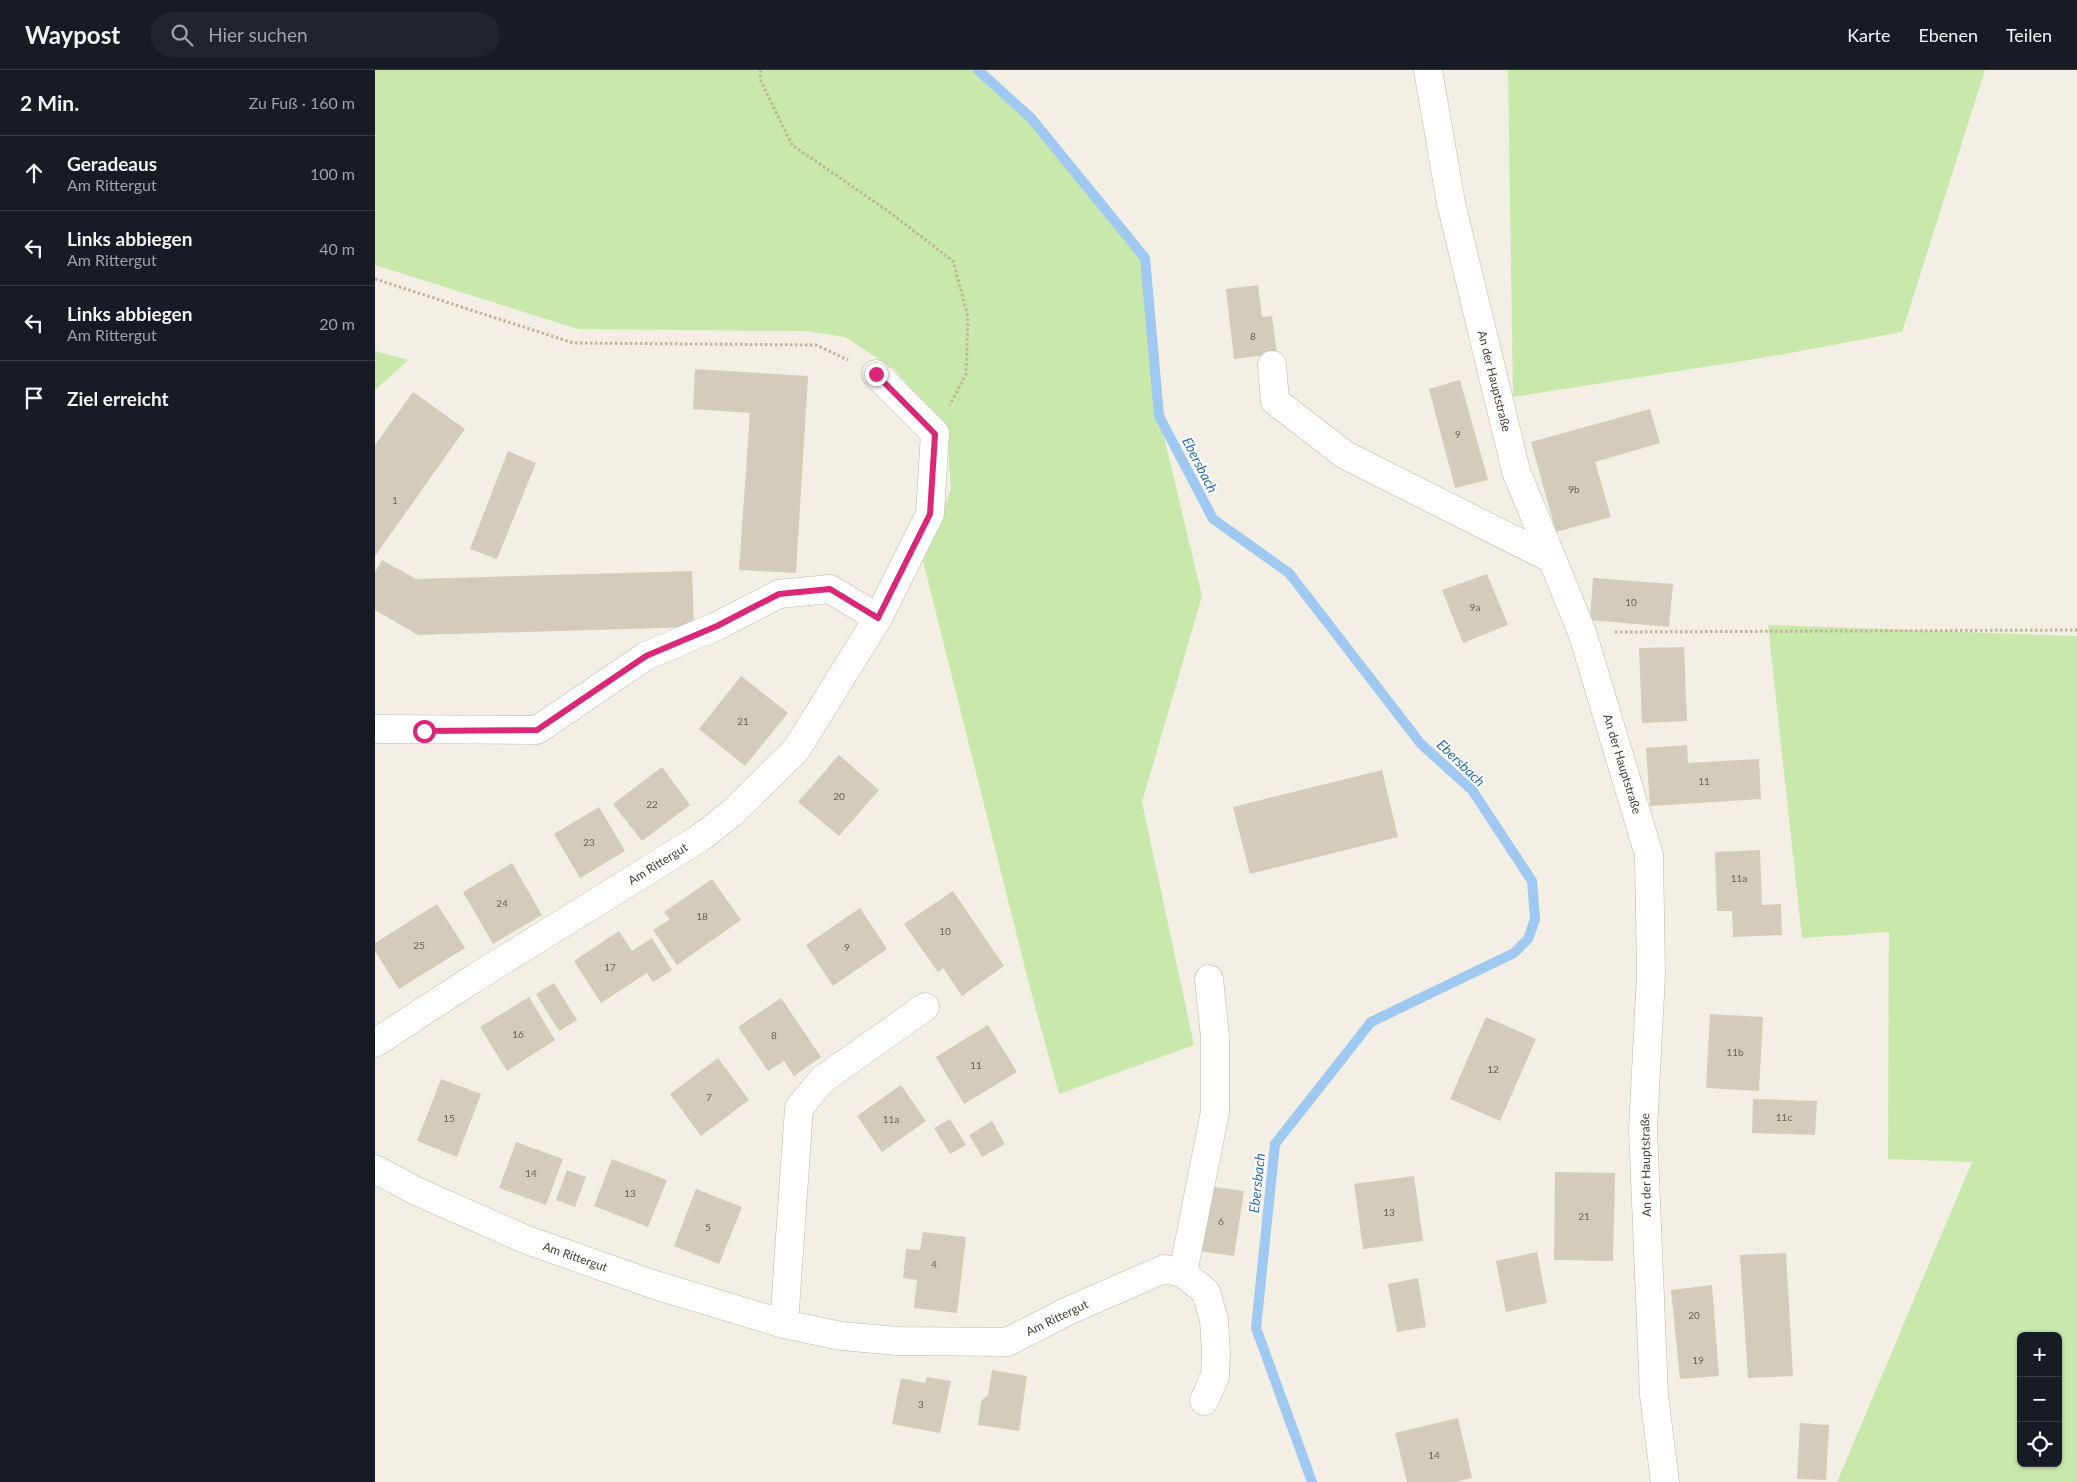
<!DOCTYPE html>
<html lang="de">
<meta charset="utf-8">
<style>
:root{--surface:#171b24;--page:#20242c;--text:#f1f3f6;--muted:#9ea1a6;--line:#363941}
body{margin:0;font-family:Lato,sans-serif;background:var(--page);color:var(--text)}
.controls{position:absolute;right:15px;bottom:15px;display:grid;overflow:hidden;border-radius:8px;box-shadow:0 1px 4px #0004}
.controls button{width:45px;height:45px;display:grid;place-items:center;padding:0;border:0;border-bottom:1px solid var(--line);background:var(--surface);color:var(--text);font:25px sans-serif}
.stop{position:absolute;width:15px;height:15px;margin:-11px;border:4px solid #db2777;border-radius:50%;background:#fff}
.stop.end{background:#db2777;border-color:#fff;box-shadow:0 1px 5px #0008}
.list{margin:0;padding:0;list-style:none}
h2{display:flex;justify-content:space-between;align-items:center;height:65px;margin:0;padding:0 20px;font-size:21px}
h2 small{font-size:16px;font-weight:400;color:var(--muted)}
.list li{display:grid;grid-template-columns:32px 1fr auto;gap:15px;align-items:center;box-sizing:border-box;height:75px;padding:0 20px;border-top:1px solid var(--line)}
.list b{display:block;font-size:19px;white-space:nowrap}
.list p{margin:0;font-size:16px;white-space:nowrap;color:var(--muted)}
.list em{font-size:16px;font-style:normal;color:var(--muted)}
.icon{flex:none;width:28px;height:28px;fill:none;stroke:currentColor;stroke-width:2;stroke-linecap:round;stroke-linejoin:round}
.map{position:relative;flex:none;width:1702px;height:1412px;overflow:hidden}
header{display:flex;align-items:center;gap:30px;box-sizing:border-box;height:70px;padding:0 25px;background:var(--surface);border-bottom:1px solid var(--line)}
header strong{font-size:24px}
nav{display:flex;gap:28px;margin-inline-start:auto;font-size:18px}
.search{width:350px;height:45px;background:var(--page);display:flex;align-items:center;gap:12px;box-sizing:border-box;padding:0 18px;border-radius:28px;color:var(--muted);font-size:19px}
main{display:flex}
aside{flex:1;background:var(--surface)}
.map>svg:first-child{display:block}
.green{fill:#c8e8ac;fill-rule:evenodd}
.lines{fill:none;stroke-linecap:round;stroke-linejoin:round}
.stream{stroke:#9fc9f1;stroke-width:10}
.building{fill:#d4ccba}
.minor-casing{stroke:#beb8a7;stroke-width:29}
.path{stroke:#c0b598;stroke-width:3;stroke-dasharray:2.5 2.5;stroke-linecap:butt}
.minor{stroke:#fff;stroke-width:28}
.route{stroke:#db2777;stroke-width:6}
.labels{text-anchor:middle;stroke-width:4;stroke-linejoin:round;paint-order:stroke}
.number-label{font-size:10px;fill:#696356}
.street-label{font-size:12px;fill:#454034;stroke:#fff}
.water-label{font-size:14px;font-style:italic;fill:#2c6fb2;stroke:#fff}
</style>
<header>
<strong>Waypost</strong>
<div class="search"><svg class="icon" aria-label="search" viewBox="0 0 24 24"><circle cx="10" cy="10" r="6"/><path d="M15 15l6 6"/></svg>Hier suchen</div>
<nav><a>Karte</a><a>Ebenen</a><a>Teilen</a></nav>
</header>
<main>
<aside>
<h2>2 Min.<small>Zu Fuß · 160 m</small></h2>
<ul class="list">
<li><svg class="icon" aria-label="ahead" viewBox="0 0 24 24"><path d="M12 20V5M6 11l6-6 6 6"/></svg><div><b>Geradeaus</b><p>Am Rittergut</p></div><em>100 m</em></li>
<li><svg class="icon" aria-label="left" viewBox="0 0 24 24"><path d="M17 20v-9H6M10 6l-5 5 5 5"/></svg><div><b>Links abbiegen</b><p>Am Rittergut</p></div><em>40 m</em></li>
<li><svg class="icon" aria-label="left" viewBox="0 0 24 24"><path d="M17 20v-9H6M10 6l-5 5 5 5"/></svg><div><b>Links abbiegen</b><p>Am Rittergut</p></div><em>20 m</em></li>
<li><svg class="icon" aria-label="arrive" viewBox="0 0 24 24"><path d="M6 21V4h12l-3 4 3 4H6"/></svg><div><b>Ziel erreicht</b></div></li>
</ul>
</aside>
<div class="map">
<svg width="1702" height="1412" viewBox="0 0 1702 1412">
<rect width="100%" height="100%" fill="#f3efe5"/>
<g class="green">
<path d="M 0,0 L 603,0 L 656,48 L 770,188 L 784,346 L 827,526 L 767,732 L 819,975 L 684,1024 L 654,914 L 547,487 L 576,420 L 572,361 L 519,299 L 470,267 L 430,261 L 203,259 L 0,195 Z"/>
<path d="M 1133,0 L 1610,0 L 1527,262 L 1393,287 L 1138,327 Z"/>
<path d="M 0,281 L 33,290 L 0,320 Z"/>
<path d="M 1393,555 L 1702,566 L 1702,1412 L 1462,1412 L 1597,1092 L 1513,1089 L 1514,862 L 1427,868 ZM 1646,1266 L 1683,1266 L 1683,1393 L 1646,1393 Z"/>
</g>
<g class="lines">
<path class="stream" d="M 603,0 L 656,48 L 770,188 L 784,346 L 838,449 L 914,503 L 1046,674 L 1097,720 L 1157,811 L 1160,849 L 1153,869 L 1139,883 L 996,952 L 900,1074 L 881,1258 L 937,1412"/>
</g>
<g class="building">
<path d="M 883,215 L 887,247 L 897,246 L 902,284 L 859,289 L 851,219 Z"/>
<path d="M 320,299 L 433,306 L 421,503 L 364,500 L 375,343 L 318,339 Z"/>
<path d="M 1085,310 L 1113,410 L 1080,418 L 1054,319 Z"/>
<path d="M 38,322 L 90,359 L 0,486 L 0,375 Z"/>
<path d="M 1275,339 L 1285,373 L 1220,392 L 1236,447 L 1181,462 L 1156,372 Z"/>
<path d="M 133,381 L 161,393 L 122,489 L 95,479 Z"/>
<path d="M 7,490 L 41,509 L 317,501 L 319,557 L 43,565 L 0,540 L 0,502 Z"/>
<path d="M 1112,504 L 1133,555 L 1088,573 L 1067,520 Z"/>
<path d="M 1218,508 L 1298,514 L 1294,557 L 1215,550 Z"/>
<path d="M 1309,577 L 1312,651 L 1267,653 L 1264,578 Z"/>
<path d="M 366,606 L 413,643 L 370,696 L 324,659 Z"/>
<path d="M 1312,675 L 1313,693 L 1384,689 L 1386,729 L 1275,736 L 1271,678 Z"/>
<path d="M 464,685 L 504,720 L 464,766 L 423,732 Z"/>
<path d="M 287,697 L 315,735 L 267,771 L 238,734 Z"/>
<path d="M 1007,700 L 1023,767 L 875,804 L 858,737 Z"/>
<path d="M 224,737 L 250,781 L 205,808 L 179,764 Z"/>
<path d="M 1385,780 L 1387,835 L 1406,834 L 1407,865 L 1358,867 L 1357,841 L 1342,841 L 1340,782 Z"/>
<path d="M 137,793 L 167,845 L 118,874 L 88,822 Z"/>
<path d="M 337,809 L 366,850 L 302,895 L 278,860 L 295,849 L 289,842 Z"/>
<path d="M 578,821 L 629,896 L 587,926 L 568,898 L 563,902 L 529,854 Z"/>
<path d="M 62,834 L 90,878 L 24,919 L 0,881 L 0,873 Z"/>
<path d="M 485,838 L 512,879 L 458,916 L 431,875 Z"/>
<path d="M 244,861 L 257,881 L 277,868 L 297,900 L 278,912 L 272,903 L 226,933 L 199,891 Z"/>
<path d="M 179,913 L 202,950 L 184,961 L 161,924 Z"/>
<path d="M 154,927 L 180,970 L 132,1001 L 105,957 Z"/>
<path d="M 406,928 L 446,987 L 419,1006 L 409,991 L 393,1001 L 363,957 Z"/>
<path d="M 1335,944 L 1388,947 L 1384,1021 L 1331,1018 Z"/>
<path d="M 1111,947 L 1161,969 L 1125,1051 L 1075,1029 Z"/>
<path d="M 613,955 L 642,1002 L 589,1034 L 561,987 Z"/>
<path d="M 343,988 L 374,1030 L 326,1066 L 295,1024 Z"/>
<path d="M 66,1009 L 106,1024 L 82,1087 L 42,1071 Z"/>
<path d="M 526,1015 L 551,1051 L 507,1082 L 482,1046 Z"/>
<path d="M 1378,1029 L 1442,1031 L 1440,1065 L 1377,1063 Z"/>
<path d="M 575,1049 L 591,1075 L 575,1084 L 559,1058 Z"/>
<path d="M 617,1051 L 630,1074 L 607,1087 L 594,1065 Z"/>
<path d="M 141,1072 L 188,1089 L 171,1135 L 124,1118 Z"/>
<path d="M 237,1089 L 292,1110 L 273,1157 L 219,1136 Z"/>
<path d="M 192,1100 L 211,1107 L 200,1137 L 181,1130 Z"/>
<path d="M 1180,1102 L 1240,1103 L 1238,1191 L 1179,1190 Z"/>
<path d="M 1039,1106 L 1048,1171 L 988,1179 L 979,1114 Z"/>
<path d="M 832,1116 L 869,1121 L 859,1186 L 823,1181 Z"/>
<path d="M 321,1119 L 367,1137 L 344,1194 L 299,1176 Z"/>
<path d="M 548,1162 L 591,1167 L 582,1243 L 539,1238 L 542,1210 L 528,1208 L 531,1179 L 545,1180 Z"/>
<path d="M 1162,1182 L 1172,1233 L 1131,1242 L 1121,1191 Z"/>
<path d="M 1411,1183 L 1418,1306 L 1373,1308 L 1365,1185 Z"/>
<path d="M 1043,1208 L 1051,1257 L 1022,1262 L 1013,1214 Z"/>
<path d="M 1337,1215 L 1344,1306 L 1305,1309 L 1296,1220 Z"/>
<path d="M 617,1300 L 652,1306 L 644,1361 L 603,1355 L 606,1331 L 613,1325 Z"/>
<path d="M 552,1307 L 576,1311 L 565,1363 L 517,1354 L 526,1308 L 550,1313 Z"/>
<path d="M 1083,1348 L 1097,1408 L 1080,1412 L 1032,1412 L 1020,1363 Z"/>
<path d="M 1425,1353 L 1454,1355 L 1451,1410 L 1422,1409 Z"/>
</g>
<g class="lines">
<defs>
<g id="minor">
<path d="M 1053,0 L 1076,133 L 1141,401 L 1207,562 L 1274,785 L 1276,905 L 1268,1059 L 1279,1325 L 1290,1412"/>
<path d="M 897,295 L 900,331 L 970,385 L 1177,489"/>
<path d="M 0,659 L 162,660 L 271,586 L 342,556 L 404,524 L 455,519 L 503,548"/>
<path d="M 0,973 L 98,909 L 325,768 L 357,743 L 421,680 L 503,548 L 555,444 L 560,363 L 501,304"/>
<path d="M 0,1099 L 41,1121 L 152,1170 L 280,1215 L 409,1254 L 466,1266 L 523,1271 L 632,1272 L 695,1240 L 789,1199 L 808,1203 L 831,1222 L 839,1250 L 841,1283 L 840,1306 L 829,1331"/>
<path d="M 808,1203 L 840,1042 L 840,967 L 834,909"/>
<path d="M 409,1254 L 424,1038 L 448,1009 L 550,937"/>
</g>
</defs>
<use href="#minor" class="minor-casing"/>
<g class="path">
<path d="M 386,0 L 385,9 L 417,75 L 510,139 L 578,191 L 593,247 L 591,304 L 575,335"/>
<path d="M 0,209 L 198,273 L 441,275 L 473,290"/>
<path d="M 1240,562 L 1702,560"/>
</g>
<use href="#minor" class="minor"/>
</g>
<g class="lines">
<path class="route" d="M 49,661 L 162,660 L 271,586 L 342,556 L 404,524 L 455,519 L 503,548 L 555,444 L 560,364 L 501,304"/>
</g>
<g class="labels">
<g class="number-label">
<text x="878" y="270">8</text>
<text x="1083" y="368">9</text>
<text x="1199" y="423">9b</text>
<text x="20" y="434">1</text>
<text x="1256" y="536">10</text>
<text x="1100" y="541">9a</text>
<text x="368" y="655">21</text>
<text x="1329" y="715">11</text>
<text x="464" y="730">20</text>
<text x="277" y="738">22</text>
<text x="214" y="776">23</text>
<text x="1364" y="812">11a</text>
<text x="127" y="837">24</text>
<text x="327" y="850">18</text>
<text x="570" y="865">10</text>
<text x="44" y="879">25</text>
<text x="472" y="881">9</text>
<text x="235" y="901">17</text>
<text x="143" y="968">16</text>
<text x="399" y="969">8</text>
<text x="1360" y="986">11b</text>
<text x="601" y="999">11</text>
<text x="1118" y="1003">12</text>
<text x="334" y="1031">7</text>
<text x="1409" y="1051">11c</text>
<text x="74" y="1052">15</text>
<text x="516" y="1053">11a</text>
<text x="156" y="1107">14</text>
<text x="255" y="1127">13</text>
<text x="1014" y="1146">13</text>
<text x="1209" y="1150">21</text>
<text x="846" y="1155">6</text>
<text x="333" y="1161">5</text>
<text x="559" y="1198">4</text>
<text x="1319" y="1249">20</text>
<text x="1323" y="1294">19</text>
<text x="546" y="1338">3</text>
<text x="1059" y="1389">14</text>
</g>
<g class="street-label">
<text transform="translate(1119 311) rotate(76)" y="4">An der Hauptstraße</text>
<text transform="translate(1247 694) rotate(73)" y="4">An der Hauptstraße</text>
<text transform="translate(283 794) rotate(-32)" y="4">Am Rittergut</text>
<text transform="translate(1271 1095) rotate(-91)" y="4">An der Hauptstraße</text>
<text transform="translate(200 1187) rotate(19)" y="4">Am Rittergut</text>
<text transform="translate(682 1248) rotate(-26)" y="4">Am Rittergut</text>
</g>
<g class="water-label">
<text transform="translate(825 395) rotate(63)" y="5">Ebersbach</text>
<text transform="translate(1086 693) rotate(44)" y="5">Ebersbach</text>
<text transform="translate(882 1113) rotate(-84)" y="5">Ebersbach</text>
</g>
</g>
</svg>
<div class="controls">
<button>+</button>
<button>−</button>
<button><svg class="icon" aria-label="locate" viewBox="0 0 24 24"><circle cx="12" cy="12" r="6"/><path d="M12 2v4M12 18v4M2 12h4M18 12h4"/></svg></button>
</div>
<div class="stop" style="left:49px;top:661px"></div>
<div class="stop end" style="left:501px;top:304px"></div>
</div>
</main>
